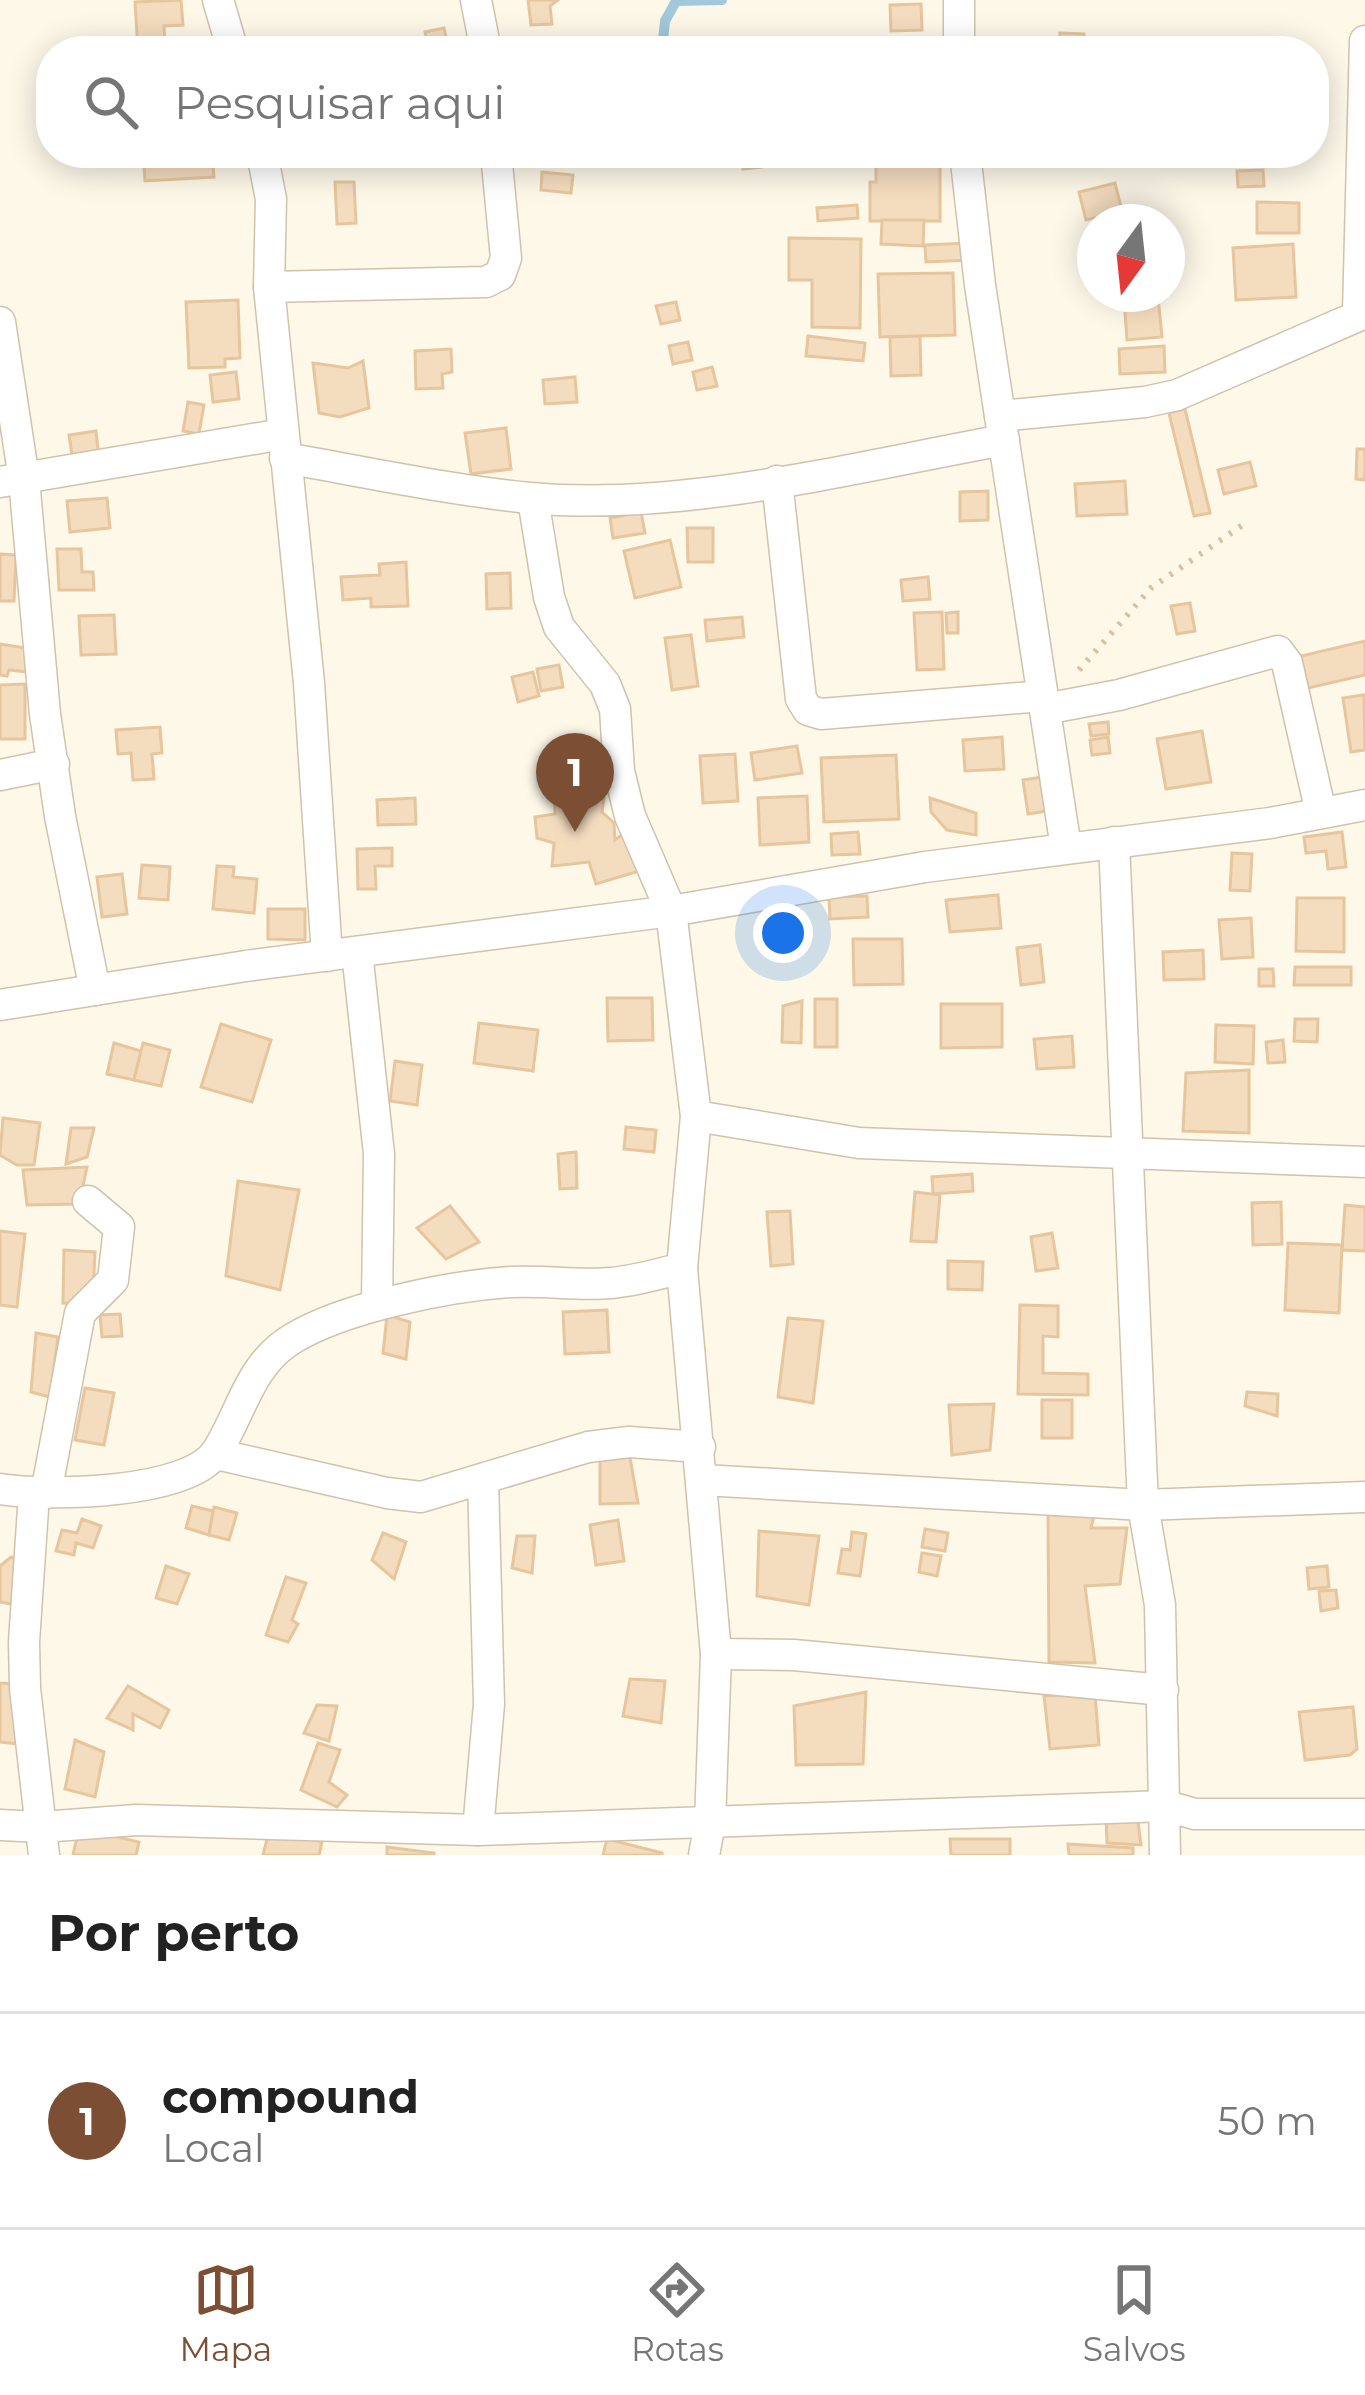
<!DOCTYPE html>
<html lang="pt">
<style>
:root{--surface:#fff;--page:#f6f6f6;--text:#222;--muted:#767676;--line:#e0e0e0;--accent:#7c4f34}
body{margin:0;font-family:Montserrat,sans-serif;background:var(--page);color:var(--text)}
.compass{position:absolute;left:1077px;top:204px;width:108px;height:108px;border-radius:50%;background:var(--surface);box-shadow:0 6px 30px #0003;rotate:195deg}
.you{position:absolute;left:783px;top:933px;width:42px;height:42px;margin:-30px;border:9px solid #fff;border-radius:50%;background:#1a73e8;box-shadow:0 0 0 18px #1a73e833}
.badge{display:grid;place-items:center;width:78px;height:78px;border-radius:50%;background:var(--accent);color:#fff;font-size:39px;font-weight:700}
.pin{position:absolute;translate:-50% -99px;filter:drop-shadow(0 3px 6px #0008)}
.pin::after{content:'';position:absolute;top:63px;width:42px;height:36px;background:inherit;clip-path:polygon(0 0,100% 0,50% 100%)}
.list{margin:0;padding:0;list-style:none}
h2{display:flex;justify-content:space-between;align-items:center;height:156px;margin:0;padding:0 48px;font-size:51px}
h2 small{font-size:39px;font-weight:400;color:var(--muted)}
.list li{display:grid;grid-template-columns:78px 1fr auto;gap:36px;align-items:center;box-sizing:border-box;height:216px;padding:0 48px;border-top:3px solid var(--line)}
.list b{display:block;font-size:45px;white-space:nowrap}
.list p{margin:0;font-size:39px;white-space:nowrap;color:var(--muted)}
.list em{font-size:39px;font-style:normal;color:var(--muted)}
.icon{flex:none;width:66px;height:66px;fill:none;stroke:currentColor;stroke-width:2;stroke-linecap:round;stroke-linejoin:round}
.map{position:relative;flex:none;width:1365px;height:1855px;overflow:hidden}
.search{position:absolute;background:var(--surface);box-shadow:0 6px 30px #0003;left:36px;right:36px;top:36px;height:132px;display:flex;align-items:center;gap:30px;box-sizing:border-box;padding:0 42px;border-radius:48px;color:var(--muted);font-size:45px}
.sheet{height:372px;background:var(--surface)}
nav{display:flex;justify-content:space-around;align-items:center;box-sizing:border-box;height:168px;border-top:3px solid var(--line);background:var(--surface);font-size:33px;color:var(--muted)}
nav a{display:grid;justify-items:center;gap:6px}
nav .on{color:var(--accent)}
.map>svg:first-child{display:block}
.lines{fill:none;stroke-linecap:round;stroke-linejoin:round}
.stream{stroke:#a1c8db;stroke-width:10}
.building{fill:#f4dcbf;stroke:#e7c69e;stroke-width:3}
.street-casing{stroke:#d0c2ad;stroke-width:33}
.path{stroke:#d9c0a1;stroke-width:6;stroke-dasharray:3 9;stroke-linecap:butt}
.street{stroke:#fff;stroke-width:30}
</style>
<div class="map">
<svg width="1365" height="1855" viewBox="0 0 1365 1855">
<rect width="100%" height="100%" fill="#fdf8e8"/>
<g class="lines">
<path class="stream" d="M 662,51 L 665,21 L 676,1 L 722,0"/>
</g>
<g class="building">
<path d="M 181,0 L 183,25 L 164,26 L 165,48 L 138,50 L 135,2 Z"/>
<path d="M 528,0 L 558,0 L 550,6 L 552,24 L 531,25 Z"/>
<path d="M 921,4 L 922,30 L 891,31 L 890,5 Z"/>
<path d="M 444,28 L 448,46 L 429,50 L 425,32 Z"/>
<path d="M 1060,33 L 1084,34 L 1083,51 L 1059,51 Z"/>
<path d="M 303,39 L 303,45 L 328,43 L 328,51 L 348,51 L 274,51 L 273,42 Z"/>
<path d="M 388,42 L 389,51 L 354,51 L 353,45 Z"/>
<path d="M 143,153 L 212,153 L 214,177 L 145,181 Z"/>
<path d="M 741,153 L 760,153 L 762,167 L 743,169 Z"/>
<path d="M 876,153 L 940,153 L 940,221 L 870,221 L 870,182 L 876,182 Z"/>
<path d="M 1263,170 L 1264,186 L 1238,187 L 1237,171 Z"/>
<path d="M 542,172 L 573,175 L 571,193 L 541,190 Z"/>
<path d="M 335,182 L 354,182 L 356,223 L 337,224 Z"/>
<path d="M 1115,183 L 1122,211 L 1086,220 L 1079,192 Z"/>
<path d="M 1257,202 L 1299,203 L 1299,233 L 1257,233 Z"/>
<path d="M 857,205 L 858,218 L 818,221 L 817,208 Z"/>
<path d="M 882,220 L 924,220 L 923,246 L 881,244 Z"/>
<path d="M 789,238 L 861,239 L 860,328 L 812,327 L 812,280 L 789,280 Z"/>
<path d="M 970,243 L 971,260 L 926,262 L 925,245 Z"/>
<path d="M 1293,244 L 1296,297 L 1236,300 L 1233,248 Z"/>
<path d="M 953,273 L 955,335 L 880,337 L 878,274 Z"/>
<path d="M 1158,297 L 1162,337 L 1127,340 L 1124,299 Z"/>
<path d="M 238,300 L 240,358 L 225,359 L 225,367 L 189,368 L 186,302 Z"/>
<path d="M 676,302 L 680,320 L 661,324 L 656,306 Z"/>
<path d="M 808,336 L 865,343 L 863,361 L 806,356 Z"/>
<path d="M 920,336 L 921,375 L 891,376 L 890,337 Z"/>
<path d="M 688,342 L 692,360 L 673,364 L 669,346 Z"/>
<path d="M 1164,346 L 1165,372 L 1120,374 L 1119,349 Z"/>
<path d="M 451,349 L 452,372 L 442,374 L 443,388 L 416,389 L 415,351 Z"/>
<path d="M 363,361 L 369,408 L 340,417 L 319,413 L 313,363 L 348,368 Z"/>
<path d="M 712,367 L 717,386 L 697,390 L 693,372 Z"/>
<path d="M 236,372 L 239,399 L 213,402 L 210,375 Z"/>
<path d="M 575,377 L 577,402 L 545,404 L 543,380 Z"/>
<path d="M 188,402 L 204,405 L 199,434 L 183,431 Z"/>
<path d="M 1185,409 L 1210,513 L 1194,516 L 1169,413 Z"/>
<path d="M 506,428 L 511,469 L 471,474 L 465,433 Z"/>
<path d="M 96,431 L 99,458 L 73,462 L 69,435 Z"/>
<path d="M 1357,449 L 1365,449 L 1365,480 L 1356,479 Z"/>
<path d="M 1250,462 L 1256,486 L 1224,494 L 1218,470 Z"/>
<path d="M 1125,481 L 1127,514 L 1077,516 L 1075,484 Z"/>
<path d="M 988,491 L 988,520 L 960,521 L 960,492 Z"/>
<path d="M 107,498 L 110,528 L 70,532 L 67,501 Z"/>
<path d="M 641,512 L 645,533 L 613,538 L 610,518 Z"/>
<path d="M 687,528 L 713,528 L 713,562 L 688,562 Z"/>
<path d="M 670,540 L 681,587 L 635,598 L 624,551 Z"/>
<path d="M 57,549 L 81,549 L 82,572 L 93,572 L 94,590 L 59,590 Z"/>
<path d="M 0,554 L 16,555 L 14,601 L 0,601 Z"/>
<path d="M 406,562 L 408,606 L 371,607 L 371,598 L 343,600 L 341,577 L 380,575 L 379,564 Z"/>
<path d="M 510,573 L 511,608 L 487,609 L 486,574 Z"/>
<path d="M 928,577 L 930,599 L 903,601 L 901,580 Z"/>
<path d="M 1190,603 L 1195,631 L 1177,634 L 1171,606 Z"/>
<path d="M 942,612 L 944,669 L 917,670 L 914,613 Z"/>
<path d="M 958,612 L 958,633 L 947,633 L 946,613 Z"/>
<path d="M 114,615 L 116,654 L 81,655 L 79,616 Z"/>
<path d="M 742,617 L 744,637 L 707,641 L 705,620 Z"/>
<path d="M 691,635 L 698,686 L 672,690 L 665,638 Z"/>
<path d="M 1365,641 L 1365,675 L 1308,688 L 1301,656 Z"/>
<path d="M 0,644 L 32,649 L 28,672 L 9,670 L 7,676 L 0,675 Z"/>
<path d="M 559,665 L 563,687 L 541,691 L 537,669 Z"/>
<path d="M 533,672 L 539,696 L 518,702 L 512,677 Z"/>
<path d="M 25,684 L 25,739 L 0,739 L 0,685 Z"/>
<path d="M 1364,695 L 1365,750 L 1351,752 L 1343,698 Z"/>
<path d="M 1108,722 L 1109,734 L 1091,736 L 1089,724 Z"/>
<path d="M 160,727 L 162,753 L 152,754 L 154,779 L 133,780 L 131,753 L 118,754 L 116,730 Z"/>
<path d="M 1202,731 L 1211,782 L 1166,789 L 1157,739 Z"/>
<path d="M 1002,737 L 1004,769 L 965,771 L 963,740 Z"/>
<path d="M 1108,737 L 1110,753 L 1092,755 L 1090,740 Z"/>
<path d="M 797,746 L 802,773 L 755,780 L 751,753 Z"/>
<path d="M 735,754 L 738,801 L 703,803 L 700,756 Z"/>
<path d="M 896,755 L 899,819 L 824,822 L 821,758 Z"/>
<path d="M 1042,777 L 1047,811 L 1028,814 L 1023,780 Z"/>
<path d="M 595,783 L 604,797 L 602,812 L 614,823 L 615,840 L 634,825 L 646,869 L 596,884 L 589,862 L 552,866 L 554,843 L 537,838 L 535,817 L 555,814 L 554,786 Z"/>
<path d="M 807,796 L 809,842 L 760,845 L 758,798 Z"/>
<path d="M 415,798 L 416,824 L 378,825 L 377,800 Z"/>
<path d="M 930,798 L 976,813 L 976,835 L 947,830 L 931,812 Z"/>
<path d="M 858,832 L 860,854 L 832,855 L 831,834 Z"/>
<path d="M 1342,832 L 1346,867 L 1328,869 L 1326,851 L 1306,853 L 1304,837 Z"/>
<path d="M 392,848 L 392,866 L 375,866 L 376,889 L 358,889 L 357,849 Z"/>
<path d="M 1232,853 L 1252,854 L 1250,891 L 1230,890 Z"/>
<path d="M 142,865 L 170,867 L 168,900 L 139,898 Z"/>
<path d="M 217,866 L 234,867 L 233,877 L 257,879 L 254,913 L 213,909 Z"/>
<path d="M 122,874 L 127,914 L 102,917 L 97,877 Z"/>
<path d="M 998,895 L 1001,928 L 950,932 L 946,900 Z"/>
<path d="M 867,896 L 868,917 L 830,919 L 829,897 Z"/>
<path d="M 1297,898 L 1344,898 L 1344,952 L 1296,951 Z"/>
<path d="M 268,909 L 305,909 L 305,940 L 268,939 Z"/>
<path d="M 1251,918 L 1253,957 L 1222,959 L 1219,920 Z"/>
<path d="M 853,939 L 902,939 L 903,984 L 854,985 Z"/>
<path d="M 1040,945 L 1044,982 L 1021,985 L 1017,948 Z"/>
<path d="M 1203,950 L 1204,979 L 1164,980 L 1163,952 Z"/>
<path d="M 1295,967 L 1351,967 L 1351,985 L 1294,985 Z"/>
<path d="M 1259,969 L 1273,969 L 1274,986 L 1259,986 Z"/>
<path d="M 607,998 L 652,998 L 653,1040 L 608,1041 Z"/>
<rect x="815" y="999" width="22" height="48"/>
<path d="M 802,1001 L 801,1043 L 782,1042 L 783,1006 Z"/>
<path d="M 941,1004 L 1002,1004 L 1002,1047 L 941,1048 Z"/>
<path d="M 1295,1019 L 1318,1019 L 1317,1042 L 1294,1041 Z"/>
<path d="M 479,1023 L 538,1030 L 533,1071 L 474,1063 Z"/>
<path d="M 221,1024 L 271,1040 L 252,1102 L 201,1087 Z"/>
<path d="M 1216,1025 L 1254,1026 L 1253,1064 L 1215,1062 Z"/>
<path d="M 1072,1036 L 1074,1067 L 1037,1069 L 1034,1039 Z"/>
<path d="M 1283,1040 L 1285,1062 L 1268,1063 L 1266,1042 Z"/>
<path d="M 114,1043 L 141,1051 L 134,1080 L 107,1074 Z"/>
<path d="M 143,1043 L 170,1050 L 161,1086 L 134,1080 Z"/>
<path d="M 395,1061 L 422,1065 L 417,1105 L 390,1101 Z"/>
<path d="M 1249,1070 L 1249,1133 L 1183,1131 L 1186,1073 Z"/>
<path d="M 3,1118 L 40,1123 L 34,1165 L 17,1165 L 0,1155 Z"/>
<path d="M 626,1127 L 656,1130 L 654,1152 L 624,1149 Z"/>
<path d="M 71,1128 L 94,1128 L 87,1157 L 66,1164 Z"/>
<path d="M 576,1152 L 577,1188 L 560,1189 L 558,1154 Z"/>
<path d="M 87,1167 L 79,1204 L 27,1205 L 23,1170 Z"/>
<path d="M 972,1174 L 973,1191 L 933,1194 L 932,1177 Z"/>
<path d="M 238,1181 L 299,1190 L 280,1290 L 226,1276 Z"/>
<path d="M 915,1192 L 940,1195 L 936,1242 L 911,1241 Z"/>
<path d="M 1281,1202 L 1282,1244 L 1253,1245 L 1252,1203 Z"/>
<path d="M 1345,1205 L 1365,1207 L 1365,1251 L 1342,1250 Z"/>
<path d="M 450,1206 L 479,1242 L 446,1259 L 417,1228 Z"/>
<path d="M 790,1211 L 793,1264 L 771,1266 L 767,1212 Z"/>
<path d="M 0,1231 L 25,1234 L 17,1307 L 0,1305 Z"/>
<path d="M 1052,1233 L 1058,1268 L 1036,1271 L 1031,1237 Z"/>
<path d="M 1288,1243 L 1342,1245 L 1339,1313 L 1285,1310 Z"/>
<path d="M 64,1250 L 95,1252 L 93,1294 L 83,1304 L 63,1303 Z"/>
<path d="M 948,1261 L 983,1262 L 982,1290 L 948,1289 Z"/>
<path d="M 1020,1305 L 1058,1306 L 1058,1337 L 1043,1336 L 1043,1373 L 1088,1374 L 1088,1395 L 1018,1394 Z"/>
<path d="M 607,1310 L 609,1352 L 565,1354 L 563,1312 Z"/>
<path d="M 120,1314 L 122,1336 L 102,1337 L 100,1315 Z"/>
<path d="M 387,1315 L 410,1322 L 406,1359 L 383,1353 Z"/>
<path d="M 788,1318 L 823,1321 L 813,1403 L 778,1397 Z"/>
<path d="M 36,1333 L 58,1337 L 50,1397 L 31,1392 Z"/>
<path d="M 85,1388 L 114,1393 L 104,1445 L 75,1440 Z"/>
<path d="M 1247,1392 L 1278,1394 L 1277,1416 L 1245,1406 Z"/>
<rect x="1042" y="1400" width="30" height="38"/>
<path d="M 994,1404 L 990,1450 L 952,1455 L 949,1405 Z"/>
<path d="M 629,1452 L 638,1503 L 600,1504 L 600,1458 Z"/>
<path d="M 192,1506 L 213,1511 L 209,1535 L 186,1528 Z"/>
<path d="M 214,1507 L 237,1513 L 229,1540 L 209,1535 Z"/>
<path d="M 1095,1512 L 1091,1528 L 1127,1528 L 1120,1584 L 1085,1586 L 1095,1663 L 1049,1662 L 1048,1513 Z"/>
<path d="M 82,1519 L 101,1526 L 93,1548 L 76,1543 L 74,1555 L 56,1551 L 62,1530 L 77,1533 Z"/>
<path d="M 618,1520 L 624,1561 L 596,1565 L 590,1525 Z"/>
<path d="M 925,1529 L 948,1533 L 945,1551 L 922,1547 Z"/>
<path d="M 759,1531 L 819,1536 L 809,1605 L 757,1596 Z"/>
<path d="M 852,1532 L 866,1534 L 860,1576 L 838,1573 L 842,1549 L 850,1550 Z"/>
<path d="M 383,1533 L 406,1542 L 394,1579 L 372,1560 Z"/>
<path d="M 517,1536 L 535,1536 L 532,1573 L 512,1568 Z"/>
<path d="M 922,1553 L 941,1556 L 937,1576 L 919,1572 Z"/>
<path d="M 11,1557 L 22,1561 L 11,1604 L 0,1602 L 0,1566 Z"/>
<path d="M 166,1566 L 189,1574 L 177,1604 L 156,1598 Z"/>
<path d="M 1327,1566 L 1329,1587 L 1309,1589 L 1307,1568 Z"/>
<path d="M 286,1577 L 306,1583 L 292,1620 L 298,1624 L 288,1642 L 266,1635 Z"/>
<path d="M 1336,1590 L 1338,1608 L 1321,1611 L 1319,1591 Z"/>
<path d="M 630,1679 L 665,1681 L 661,1723 L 623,1716 Z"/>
<path d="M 0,1683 L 17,1684 L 19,1744 L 0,1742 Z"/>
<path d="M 128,1686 L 169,1710 L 160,1728 L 133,1714 L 133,1730 L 107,1718 Z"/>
<path d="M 866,1692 L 863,1764 L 796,1765 L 794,1706 Z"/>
<path d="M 1095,1694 L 1099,1745 L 1050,1749 L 1044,1696 Z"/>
<path d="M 317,1705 L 337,1706 L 329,1741 L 304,1733 Z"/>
<path d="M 1353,1707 L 1357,1749 L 1350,1755 L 1305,1760 L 1299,1712 Z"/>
<path d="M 75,1740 L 104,1752 L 95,1797 L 65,1789 Z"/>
<path d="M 318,1743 L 340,1750 L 329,1782 L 347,1795 L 337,1807 L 301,1790 Z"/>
<path d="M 1137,1814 L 1141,1845 L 1107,1843 L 1106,1816 Z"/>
<path d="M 79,1828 L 139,1842 L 136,1855 L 73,1855 Z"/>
<path d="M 270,1828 L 322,1842 L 319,1855 L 263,1855 Z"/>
<path d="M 607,1839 L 662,1853 L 662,1855 L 603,1855 Z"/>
<path d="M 950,1839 L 1010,1839 L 1010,1855 L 951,1855 Z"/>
<path d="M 1068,1844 L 1133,1848 L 1133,1855 L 1069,1855 Z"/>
<path d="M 387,1847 L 434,1853 L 434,1855 L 387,1855 Z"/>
</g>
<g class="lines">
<defs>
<g id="street">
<path d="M 218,0 L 233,51"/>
<path d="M 476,0 L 486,51"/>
<path d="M 959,0 L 959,51"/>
<path d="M 262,153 L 271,199 L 269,287 L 309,683 L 327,956"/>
<path d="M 965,153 L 980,285 L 1066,848"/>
<path d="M 269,287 L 486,282 L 500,275 L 506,258 L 496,153"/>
<path d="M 1358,313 L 1365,41"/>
<path d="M 0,322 L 24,479 L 45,714 L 60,816 L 95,990"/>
<path d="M 1000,416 L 1145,402 L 1177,395 L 1365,313"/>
<path d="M 285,458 C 366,472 448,490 530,498 C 681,512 855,467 1004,440"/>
<path d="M 777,481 L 801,699 L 808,710 L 821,714 L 1043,696"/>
<path d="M 0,482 L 283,434"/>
<path d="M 533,499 L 549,597 L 559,627 L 605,684 L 615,709 L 619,771 L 630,816 L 671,911 L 696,1116 L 682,1268 L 716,1654 L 710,1823 L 704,1855"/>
<path d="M 1045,709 L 1119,695 L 1278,651 L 1287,663 L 1321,813"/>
<path d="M 0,775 L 54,764"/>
<path d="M 1114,842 L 1143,1505 L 1160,1605 L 1165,1855"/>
<path d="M 357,952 L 379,1154 L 377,1305"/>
<path d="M 0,1005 L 246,966 L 671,911 L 925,867 L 1270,823 L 1365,805"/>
<path d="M 696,1116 L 859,1143 L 1365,1162"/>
<path d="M 216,1454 L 387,1493 L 421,1497 L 588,1447 L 629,1442 L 700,1447"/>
<path d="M 703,1480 L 1143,1505 L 1365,1497"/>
<path d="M 0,1489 C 48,1496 189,1495 217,1451 C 242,1412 249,1365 292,1339 C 344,1307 450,1286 511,1282 C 544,1280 578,1286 611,1283 C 635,1281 659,1274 682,1268"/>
<path d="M 46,1493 L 80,1313 L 113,1280 L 119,1227 L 88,1201"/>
<path d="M 34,1494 L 24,1642 L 25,1688 L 44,1855"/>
<path d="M 716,1654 L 794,1655 L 1163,1690"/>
<path d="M 0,1825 L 42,1827 L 136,1820 L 478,1830 L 1166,1806 L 1195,1814 L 1365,1814"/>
<path d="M 478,1830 L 489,1704 L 483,1480"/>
</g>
</defs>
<use href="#street" class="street-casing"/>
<path class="path" d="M 1079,670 L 1151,588 L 1244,524"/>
<use href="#street" class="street"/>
</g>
</svg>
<svg class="compass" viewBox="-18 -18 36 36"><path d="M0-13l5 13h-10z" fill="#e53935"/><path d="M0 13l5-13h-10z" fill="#767676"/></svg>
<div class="you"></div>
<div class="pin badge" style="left:575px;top:832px">1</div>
<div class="search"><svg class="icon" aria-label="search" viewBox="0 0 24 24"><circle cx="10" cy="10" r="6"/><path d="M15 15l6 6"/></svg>Pesquisar aqui</div>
</div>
<section class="sheet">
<h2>Por perto<small></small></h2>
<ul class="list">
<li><span class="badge">1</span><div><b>compound</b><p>Local</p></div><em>50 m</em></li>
</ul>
</section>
<nav>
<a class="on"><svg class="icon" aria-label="map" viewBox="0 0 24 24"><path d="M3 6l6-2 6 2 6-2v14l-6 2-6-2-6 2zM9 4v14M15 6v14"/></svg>Mapa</a>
<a><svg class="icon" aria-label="directions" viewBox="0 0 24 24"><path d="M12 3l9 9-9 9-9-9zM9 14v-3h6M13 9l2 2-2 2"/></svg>Rotas</a>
<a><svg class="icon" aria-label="saved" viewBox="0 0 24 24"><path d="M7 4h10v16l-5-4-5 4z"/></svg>Salvos</a>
</nav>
